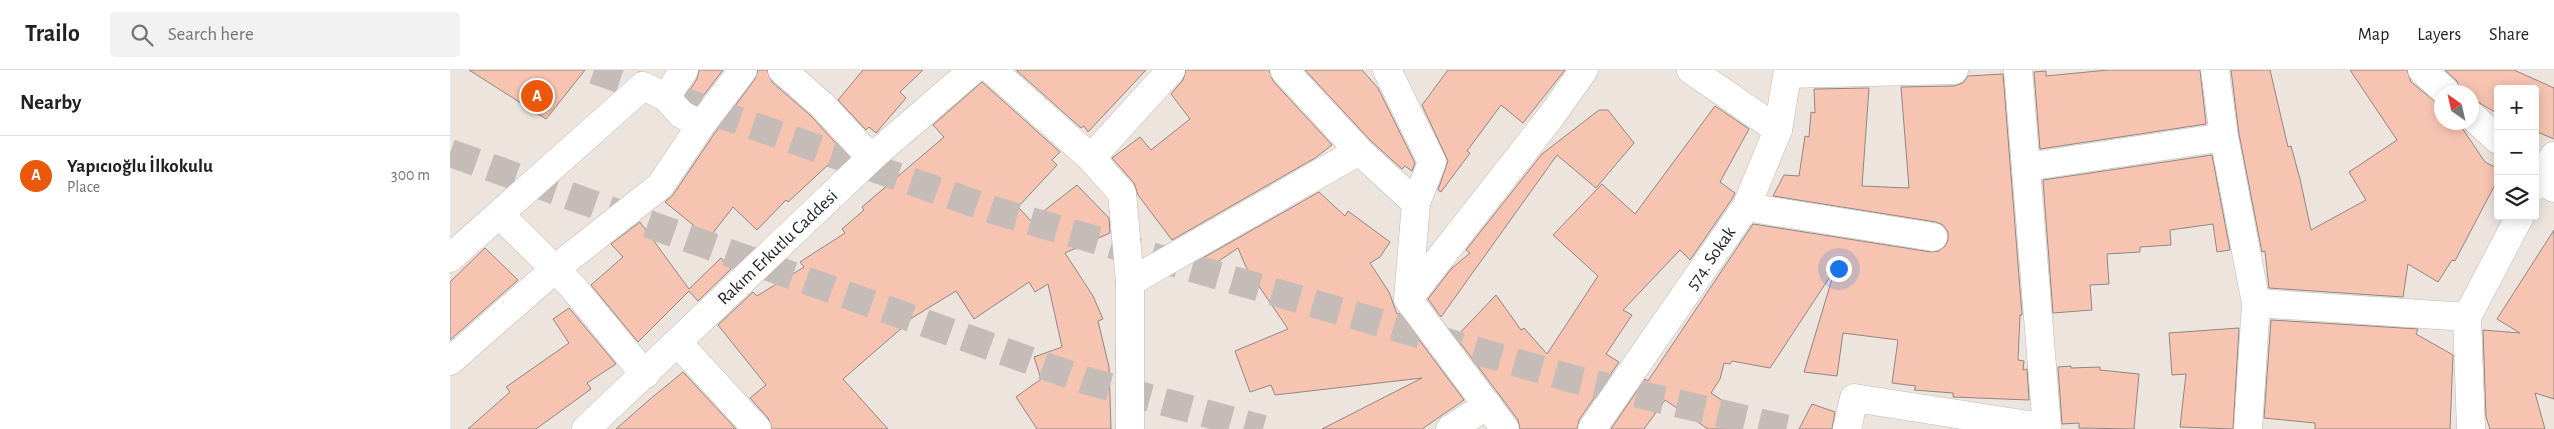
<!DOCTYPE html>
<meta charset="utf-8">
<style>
:root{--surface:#fff;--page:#f2f2f2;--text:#202124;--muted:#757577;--line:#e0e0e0;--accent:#ea580c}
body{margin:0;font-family:"Alegreya Sans",sans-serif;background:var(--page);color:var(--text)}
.controls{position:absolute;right:15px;top:15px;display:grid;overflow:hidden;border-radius:5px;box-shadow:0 2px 12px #0003}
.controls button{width:45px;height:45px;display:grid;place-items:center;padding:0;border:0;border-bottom:1px solid var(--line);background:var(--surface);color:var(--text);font:25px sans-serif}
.compass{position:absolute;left:1984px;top:15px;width:45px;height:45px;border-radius:50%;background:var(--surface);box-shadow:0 2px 12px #0003;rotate:326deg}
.you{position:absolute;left:1388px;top:198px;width:18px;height:18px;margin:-12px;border:4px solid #fff;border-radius:50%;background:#1a73e8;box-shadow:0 0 0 8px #1a73e833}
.badge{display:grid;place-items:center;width:32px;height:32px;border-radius:50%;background:var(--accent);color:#fff;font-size:16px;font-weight:700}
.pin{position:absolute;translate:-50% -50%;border:2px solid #fff;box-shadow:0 1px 5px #0006}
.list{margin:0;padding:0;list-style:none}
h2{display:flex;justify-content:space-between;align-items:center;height:65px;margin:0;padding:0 20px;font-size:21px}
h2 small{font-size:16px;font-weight:400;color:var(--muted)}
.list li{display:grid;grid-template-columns:32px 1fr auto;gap:15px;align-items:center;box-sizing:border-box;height:80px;padding:0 20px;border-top:1px solid var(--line)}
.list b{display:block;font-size:19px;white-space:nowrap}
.list p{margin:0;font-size:16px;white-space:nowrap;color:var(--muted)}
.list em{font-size:16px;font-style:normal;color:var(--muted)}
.icon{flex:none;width:28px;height:28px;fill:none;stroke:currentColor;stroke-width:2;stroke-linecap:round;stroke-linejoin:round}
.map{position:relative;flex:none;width:2104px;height:359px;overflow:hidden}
header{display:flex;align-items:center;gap:30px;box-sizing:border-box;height:70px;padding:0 25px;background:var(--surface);border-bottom:1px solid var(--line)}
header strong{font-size:24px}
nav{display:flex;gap:28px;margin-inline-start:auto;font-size:18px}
.search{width:350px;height:45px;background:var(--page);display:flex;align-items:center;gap:12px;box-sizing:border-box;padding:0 18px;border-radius:5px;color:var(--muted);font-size:19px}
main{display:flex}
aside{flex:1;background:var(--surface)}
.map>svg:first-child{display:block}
.building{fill:#f8c4b2;stroke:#908683}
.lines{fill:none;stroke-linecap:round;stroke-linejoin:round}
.primary-tunnel{stroke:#c5bcb7;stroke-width:28;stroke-dasharray:28 14;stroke-linecap:butt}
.street-casing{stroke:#c2b9b3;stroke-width:29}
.secondary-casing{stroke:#c2b9b3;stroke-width:29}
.street{stroke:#fff;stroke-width:28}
.secondary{stroke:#fff;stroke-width:28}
.labels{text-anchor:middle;stroke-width:5;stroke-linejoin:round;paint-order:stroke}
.street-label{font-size:18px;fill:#1f1c1a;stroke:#fff}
</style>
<header>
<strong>Trailo</strong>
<div class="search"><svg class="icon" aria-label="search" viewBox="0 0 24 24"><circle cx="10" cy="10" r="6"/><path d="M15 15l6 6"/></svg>Search here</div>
<nav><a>Map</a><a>Layers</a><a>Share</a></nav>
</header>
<main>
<aside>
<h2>Nearby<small></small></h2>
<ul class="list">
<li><span class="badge">A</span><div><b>Yapıcıoğlu İlkokulu</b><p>Place</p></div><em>300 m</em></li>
</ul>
</aside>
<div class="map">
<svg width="2104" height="359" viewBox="0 0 2104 359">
<rect width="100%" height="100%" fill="#eee4de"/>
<g class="building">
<path d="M 19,0 L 135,0 L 96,49 Z"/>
<path d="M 249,0 L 273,0 L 247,34 L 236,26 L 247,9 Z"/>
<path d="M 308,0 L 317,0 L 322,12 L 361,46 L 393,81 L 338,132 L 336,130 L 307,160 L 283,137 L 259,168 L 215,132 L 223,125 L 264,64 L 305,9 Z"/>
<path d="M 413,0 L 473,0 L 450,22 L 456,28 L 426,63 L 419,57 L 416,60 L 388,30 Z"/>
<path d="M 566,0 L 696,0 L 638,62 L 634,56 L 631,58 Z"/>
<path d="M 736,0 L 819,0 L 823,11 L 882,75 L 865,88 L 722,170 L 688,125 L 684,113 L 662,88 L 690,67 L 701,80 L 740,49 L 721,24 L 733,10 Z"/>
<path d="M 855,0 L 912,0 L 928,18 L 965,93 L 962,101 L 955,96 L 952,99 L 920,70 Z"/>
<path d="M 998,0 L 1115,0 L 1073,53 L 1051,35 L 1017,81 L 1020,83 L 991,122 L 988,120 L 998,91 L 972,35 Z"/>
<path d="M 1658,0 L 1750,0 L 1756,54 L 1590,79 L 1584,2 L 1596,1 L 1596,6 Z"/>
<path d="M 1781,0 L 1820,0 L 1838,77 L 1841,76 L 1850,109 L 1861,160 L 1916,130 L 1899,102 L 1947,70 L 1900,0 L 1957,0 L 1961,12 L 1992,37 L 1992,52 L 2008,52 L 2035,92 L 2048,99 L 2048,109 L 2005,191 L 2002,190 L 1988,212 L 1958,194 L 1953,227 L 1819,218 L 1815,181 L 1812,182 L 1789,64 Z"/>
<path d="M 1995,0 L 2064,0 L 2104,18 L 2104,69 L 2085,61 L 2085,19 L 2048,19 L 2048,44 L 2026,31 L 2022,31 L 2022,22 L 2011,22 L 2007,11 Z"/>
<path d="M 1553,4 L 1572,245 L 1570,245 L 1568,290 L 1574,291 L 1573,300 L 1577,299 L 1579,330 L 1503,327 L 1503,323 L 1464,320 L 1466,316 L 1442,313 L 1448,270 L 1393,263 L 1387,306 L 1354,302 L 1385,199 L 1320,298 L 1282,291 L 1280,294 L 1274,293 L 1270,309 L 1261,323 L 1290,342 L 1279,359 L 1258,359 L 1215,330 L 1194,359 L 1161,359 L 1195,309 L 1198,311 L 1303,154 L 1481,182 L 1489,181 L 1495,176 L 1498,170 L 1498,162 L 1493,155 L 1486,152 L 1323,126 L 1334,105 L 1349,106 L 1355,66 L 1359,67 L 1361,42 L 1365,43 L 1364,19 L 1419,18 L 1412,116 L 1459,118 L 1451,17 L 1504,16 L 1513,13 L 1518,6 Z"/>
<path d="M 532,12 L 610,82 L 602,90 L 607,95 L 568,137 L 581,151 L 627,115 L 659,148 L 660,163 L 615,183 L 643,226 L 653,249 L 648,251 L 659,297 L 661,359 L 587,359 L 566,327 L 591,309 L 584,287 L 612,277 L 598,214 L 585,222 L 579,212 L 524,249 L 506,221 L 452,254 L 453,257 L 393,309 L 438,359 L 322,359 L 318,348 L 300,328 L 316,315 L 268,255 L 303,222 L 307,226 L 354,197 L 350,192 L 395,163 L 392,159 L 414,140 L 412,137 L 494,67 L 483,55 Z"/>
<path d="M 1265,36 L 1299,59 L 1270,112 L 1285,123 L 1282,129 L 1240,190 L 1230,180 L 1173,240 L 1182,245 L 1156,284 L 1169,292 L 1129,350 L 1127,359 L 1070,359 L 1068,350 L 1006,267 L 1046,225 L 1071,260 L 1074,258 L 1097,284 L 1148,206 L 1103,165 L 1152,114 L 1185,144 Z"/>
<path d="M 1149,40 L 1158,40 L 1184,73 L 1146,118 L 1107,85 L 991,247 L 978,229 L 1001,199 L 1020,183 L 1016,180 L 1092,84 Z"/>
<path d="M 1762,85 L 1780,180 L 1767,182 L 1763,154 L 1720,160 L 1721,175 L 1690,177 L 1690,182 L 1657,184 L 1659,214 L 1640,215 L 1642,240 L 1603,243 L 1593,110 Z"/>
<path d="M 869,122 L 895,146 L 898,141 L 940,172 L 930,187 L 920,193 L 939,222 L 947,244 L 949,243 L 1014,330 L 972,359 L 872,359 L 972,308 L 825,325 L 821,315 L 800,322 L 785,281 L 838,259 L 796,197 L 788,178 L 760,197 L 753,188 Z"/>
<path d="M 190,152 L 239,219 L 271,188 L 281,199 L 248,231 L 239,221 L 188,272 L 141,215 L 173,187 L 161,174 Z"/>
<path d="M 2104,160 L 2104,329 L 2085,323 L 2095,359 L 2040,359 L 2036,347 L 2033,260 L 2070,263 L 2047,249 Z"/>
<path d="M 35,178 L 68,210 L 0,270 L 0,212 Z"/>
<path d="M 119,238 L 166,294 L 137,313 L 141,319 L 86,359 L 18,359 L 60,322 L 56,317 L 119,273 L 103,249 Z"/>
<path d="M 1821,250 L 1968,259 L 1966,264 L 2003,285 L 2000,359 L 1865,359 L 1865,353 L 1814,348 Z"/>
<path d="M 1789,258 L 1783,359 L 1730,357 L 1736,304 L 1722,305 L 1719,263 Z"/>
<path d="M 1621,296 L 1621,298 L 1650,297 L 1650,300 L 1689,304 L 1684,359 L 1629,358 L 1629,353 L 1612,354 L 1608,297 Z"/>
<path d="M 233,302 L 286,359 L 166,359 L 199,330 Z"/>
<path d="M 1362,334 L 1385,342 L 1382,359 L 1349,359 Z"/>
</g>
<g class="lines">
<g class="primary-tunnel">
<path d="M 144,0 L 543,140 L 1123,309 L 1338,359"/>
<path d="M 0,83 L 634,310 L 813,359"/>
</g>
<defs>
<g id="street">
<path d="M 332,0 L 372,35 L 421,88"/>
<path d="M 542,0 L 641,88 L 672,123 L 680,212 L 680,359"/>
<path d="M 834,0 L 909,81 L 966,133 L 958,229 L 1055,359"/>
<path d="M 937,0 L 982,92 L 966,133"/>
<path d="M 1241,0 L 1328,60"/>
<path d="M 1765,0 L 1774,67 L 1806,233 L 1798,359"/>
<path d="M 1972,0 L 1996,22"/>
<path d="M 1338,4 L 1504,0"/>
<path d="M 216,27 L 231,44 L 251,55"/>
<path d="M 2022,46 L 2048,70"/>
<path d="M 641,88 L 721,0"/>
<path d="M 1576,97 L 1774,67"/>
<path d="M 2085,105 L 2104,118"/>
<path d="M 1296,137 L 1483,167"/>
<path d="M 50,145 L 122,216 L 195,305"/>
<path d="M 0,188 L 193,16 L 216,27 L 234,0"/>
<path d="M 680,212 L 909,81"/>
<path d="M 958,229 L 1102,45 L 1134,0"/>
<path d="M 1806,233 L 2017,247"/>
<path d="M 227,272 L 307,359"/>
<path d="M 0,291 L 105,199 L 210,116 L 251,55 L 293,0"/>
<path d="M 1000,359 L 1038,335"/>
<path d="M 1397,359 L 1404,328 L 1597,358 L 1568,0"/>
</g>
<g id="secondary">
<path d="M 2085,116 L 2104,86"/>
<path id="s1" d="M 136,359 L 421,88 L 523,0"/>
<path id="s2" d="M 1142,359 L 1296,137 L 1328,60 L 1338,0"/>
<path d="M 2021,359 L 2017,247 L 2070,146"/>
</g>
</defs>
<use href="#street" class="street-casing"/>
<use href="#secondary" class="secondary-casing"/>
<use href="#street" class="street"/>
<use href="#secondary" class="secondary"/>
</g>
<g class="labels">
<g class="street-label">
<text dy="6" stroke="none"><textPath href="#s1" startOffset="264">Rakım Erkutlu Caddesi</textPath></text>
<text dy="6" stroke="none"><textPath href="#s2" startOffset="208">574. Sokak</textPath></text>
</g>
</g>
</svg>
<div class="controls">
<button>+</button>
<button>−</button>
<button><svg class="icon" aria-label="layers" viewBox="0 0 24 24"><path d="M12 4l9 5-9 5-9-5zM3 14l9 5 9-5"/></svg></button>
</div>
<svg class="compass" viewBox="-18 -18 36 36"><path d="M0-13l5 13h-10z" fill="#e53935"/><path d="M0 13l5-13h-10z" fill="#757577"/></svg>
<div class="you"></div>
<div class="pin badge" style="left:87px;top:26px">A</div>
</div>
</main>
